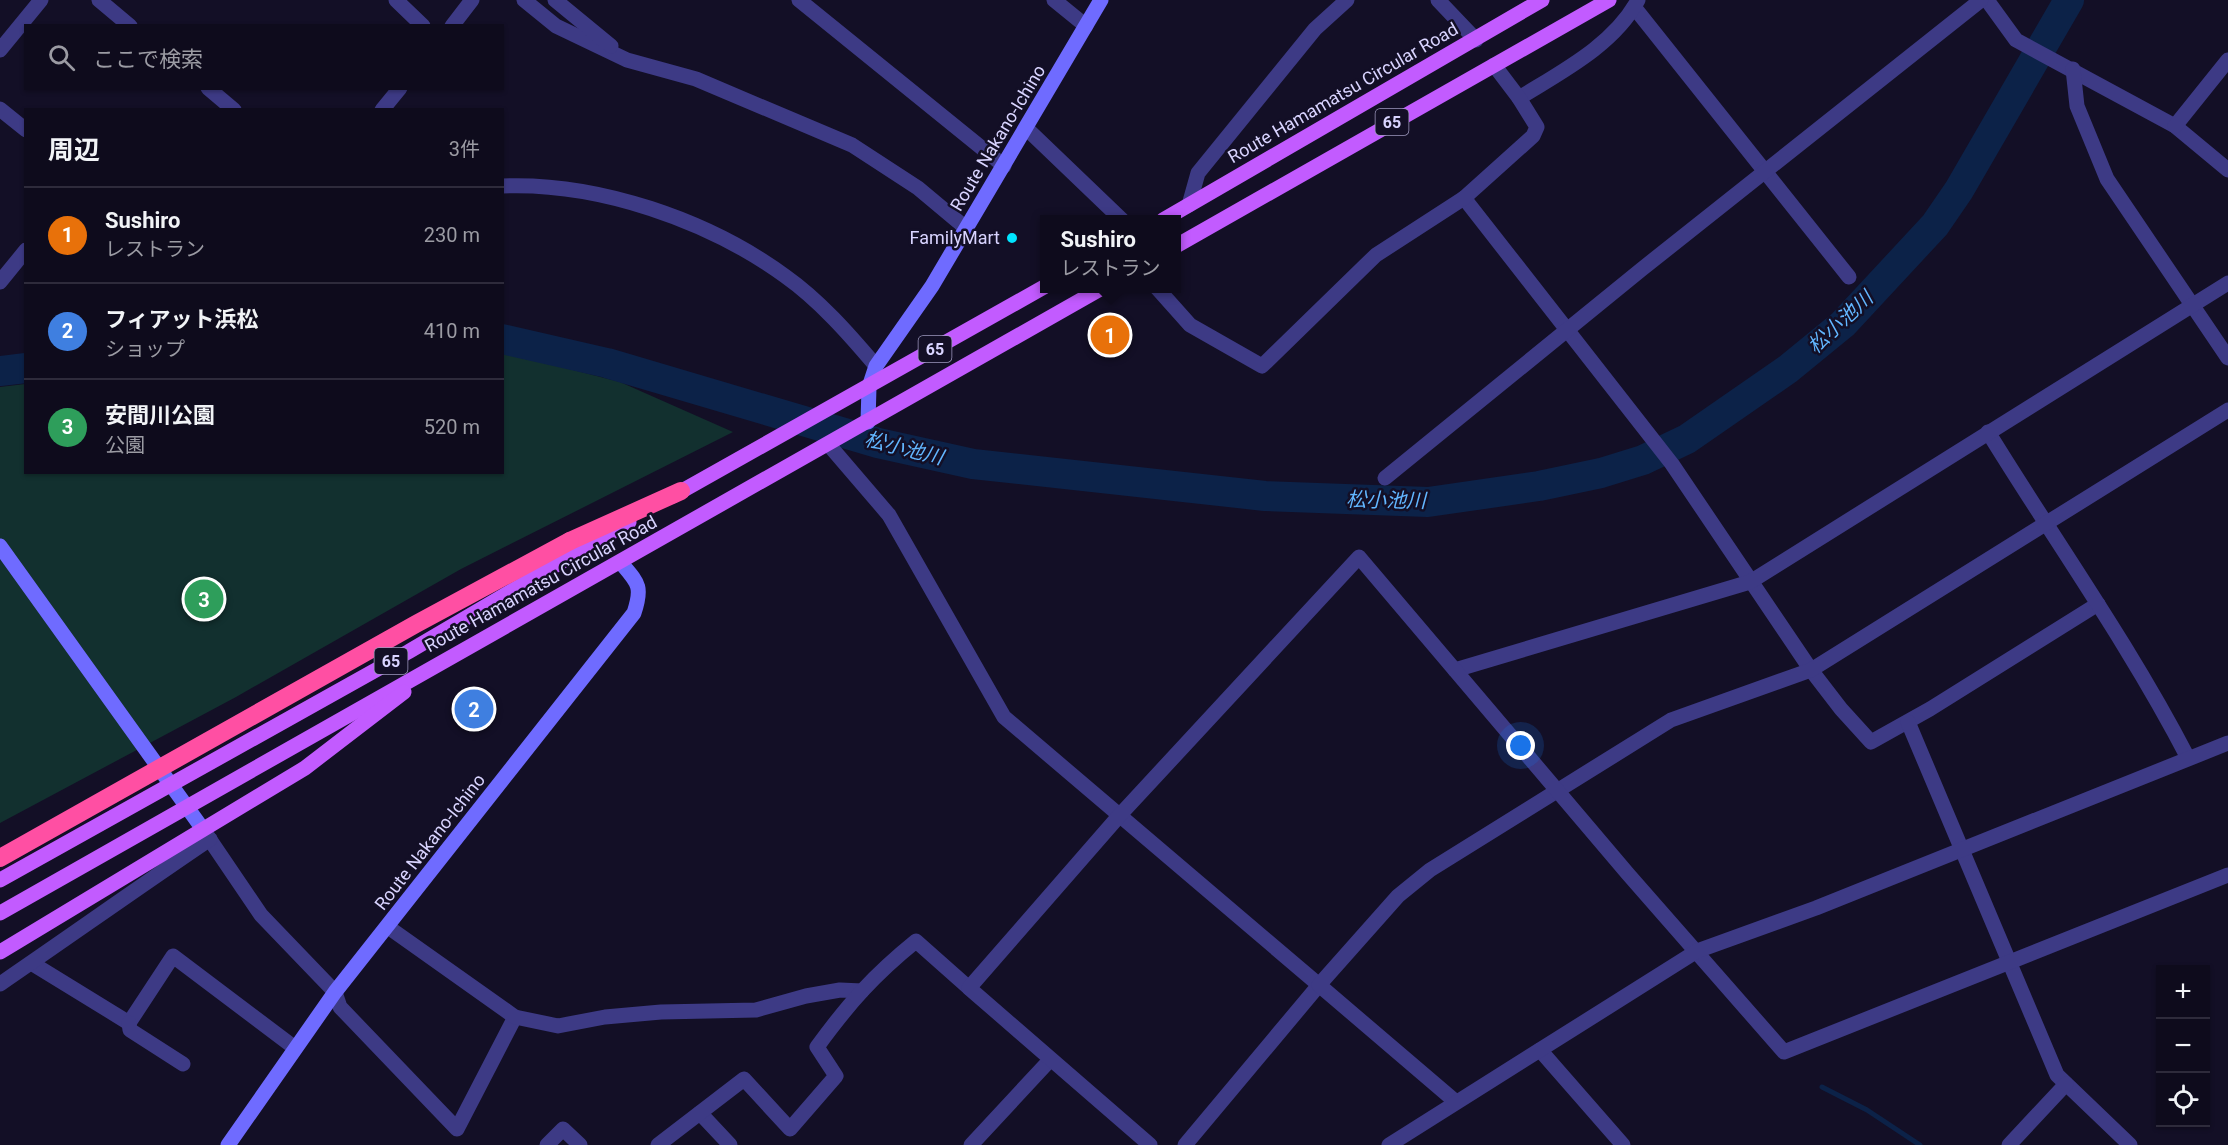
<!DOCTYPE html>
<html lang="ja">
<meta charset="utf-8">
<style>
:root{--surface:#0e0b1c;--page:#171425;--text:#f1f3f6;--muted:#9b9ba3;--line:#2e2b3b;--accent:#00e5ff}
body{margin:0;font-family:Roboto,"Noto Sans JP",sans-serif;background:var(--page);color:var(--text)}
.controls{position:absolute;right:18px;bottom:18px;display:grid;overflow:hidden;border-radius:0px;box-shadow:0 2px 4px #0004}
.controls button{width:54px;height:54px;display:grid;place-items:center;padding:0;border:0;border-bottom:2px solid var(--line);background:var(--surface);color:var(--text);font:30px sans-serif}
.you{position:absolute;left:1521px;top:746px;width:21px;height:21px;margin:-15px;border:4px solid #fff;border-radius:50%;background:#1a73e8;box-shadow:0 0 0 9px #1a73e833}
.badge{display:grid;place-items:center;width:39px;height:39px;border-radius:50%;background:var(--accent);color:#fff;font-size:20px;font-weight:700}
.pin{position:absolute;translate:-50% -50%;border:3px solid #fff;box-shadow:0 2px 6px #0006}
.popup{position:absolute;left:1040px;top:215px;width:141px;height:78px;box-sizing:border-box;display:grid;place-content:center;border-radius:0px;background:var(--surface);filter:drop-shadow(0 2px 4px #0005);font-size:20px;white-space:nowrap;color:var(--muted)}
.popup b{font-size:22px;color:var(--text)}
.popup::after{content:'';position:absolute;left:50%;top:100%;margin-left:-12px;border:12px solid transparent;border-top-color:var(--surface)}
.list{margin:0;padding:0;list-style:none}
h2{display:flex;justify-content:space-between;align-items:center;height:78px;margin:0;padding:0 24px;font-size:26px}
h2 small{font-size:20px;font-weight:400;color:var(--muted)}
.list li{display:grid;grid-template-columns:39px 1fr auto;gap:18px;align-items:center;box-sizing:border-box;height:96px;padding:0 24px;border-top:2px solid var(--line)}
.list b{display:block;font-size:22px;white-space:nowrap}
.list p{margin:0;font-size:20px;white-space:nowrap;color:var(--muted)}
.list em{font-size:20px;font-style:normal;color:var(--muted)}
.icon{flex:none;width:33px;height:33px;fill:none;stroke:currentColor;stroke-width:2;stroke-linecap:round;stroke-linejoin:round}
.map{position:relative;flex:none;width:2228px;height:1145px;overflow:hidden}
.search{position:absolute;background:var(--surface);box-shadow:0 2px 4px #0004;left:24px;top:24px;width:480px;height:66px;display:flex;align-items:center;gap:15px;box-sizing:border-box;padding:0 21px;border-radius:0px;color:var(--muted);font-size:22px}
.panel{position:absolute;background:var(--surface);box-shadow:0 2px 4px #0004;left:24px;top:108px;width:480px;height:366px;border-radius:0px}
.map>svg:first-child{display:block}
.green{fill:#12302f}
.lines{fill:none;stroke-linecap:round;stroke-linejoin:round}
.stream{stroke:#0c2248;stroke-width:5}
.river{stroke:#0c2248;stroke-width:30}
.street{stroke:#3d3a85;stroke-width:15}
.secondary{stroke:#6f6bff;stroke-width:15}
.primary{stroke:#c25bff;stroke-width:15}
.highway{stroke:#ff4fa3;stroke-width:18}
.highway-bridge{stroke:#ff4fa3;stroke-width:18}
.poi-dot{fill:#00e5ff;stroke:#130f26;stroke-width:2}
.labels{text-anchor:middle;stroke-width:5;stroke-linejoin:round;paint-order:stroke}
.shield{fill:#130f26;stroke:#9e99be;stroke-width:1.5}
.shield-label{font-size:16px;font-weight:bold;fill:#d9d4ff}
.street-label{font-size:18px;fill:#d9d4ff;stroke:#130f26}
.poi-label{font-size:18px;fill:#d9d4ff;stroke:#130f26;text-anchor:end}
.water-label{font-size:20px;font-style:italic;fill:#62b6ff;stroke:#130f26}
</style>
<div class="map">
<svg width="2228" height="1145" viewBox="0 0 2228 1145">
<rect width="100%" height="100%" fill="#130f26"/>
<path class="green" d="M 503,352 L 620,382 L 733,432 L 461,569 L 236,697 L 0,823 L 0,387 L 25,384 L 26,472 L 502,472 Z"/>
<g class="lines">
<path class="stream" d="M 1822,1087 L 1867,1110 L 1920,1145"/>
<g class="river">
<path d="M 502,339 L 607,363 L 878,443 L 973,464 L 1265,496 L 1428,502 L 1539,486 L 1601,473 L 1643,460 L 1687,439 L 1788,369 L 1843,324 L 1935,225 L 1959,190 L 2069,0"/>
<path d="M 0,371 L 26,368"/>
</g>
<g class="street">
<path d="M 99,0 L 130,26"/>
<path d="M 396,0 L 423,26"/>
<path d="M 524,0 L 556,26 L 627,60 L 696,79 L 852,145 L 918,188 L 967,229"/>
<path d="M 555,0 L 611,46"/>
<path d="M 799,0 L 1004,166"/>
<path d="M 1054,0 L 1086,26"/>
<path d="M 1438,0 L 1476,40"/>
<path d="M 1987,0 L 2016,40 L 2175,126 L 2228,170"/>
<path d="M 1634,7 L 1849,277"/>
<path d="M 452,26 L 472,0"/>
<path d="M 0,50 L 41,0"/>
<path d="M 2073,69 L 2077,106 L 2107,179 L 2228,358"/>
<path d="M 208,88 L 234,110"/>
<path d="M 1519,98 C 1561,72 1614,45 1638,0"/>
<path d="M 0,109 L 26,130"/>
<path d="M 382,110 L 400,88"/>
<path d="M 2175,126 L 2228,60"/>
<path d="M 1026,128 L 1122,220"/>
<path d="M 502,186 C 598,182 708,220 785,276 C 819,300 849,334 876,366"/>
<path d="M 1464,198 L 1672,464 L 1811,670 L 1841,709 L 1871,742 L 1930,709 L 2098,604"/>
<path d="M 1189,205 L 1198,173 L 1315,29 L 1347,0"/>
<path d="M 0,282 L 26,250"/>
<path d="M 1157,288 L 1190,325 L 1262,366 L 1376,255 L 1464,198 L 1533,136 L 1537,127 L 1519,98 L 1494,65"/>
<path d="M 1988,432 C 2055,541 2129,644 2188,758"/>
<path d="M 829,445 L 889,515 L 1004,717 L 1319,985 L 1185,1145"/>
<path d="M 1385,478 L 1642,269 L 1981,0"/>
<path d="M 1455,670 L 1750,582 L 2228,283"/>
<path d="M 1908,722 L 2057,1075 L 2130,1145"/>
<path d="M 202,828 L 261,915 L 335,992 L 340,1007 L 457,1129 L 515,1017"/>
<path d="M 388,927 L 515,1017 L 558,1026 L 605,1017 L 661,1012 L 756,1010 L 806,996 L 840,990 L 862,991"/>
<path d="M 33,964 L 129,1023 L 173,956 L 295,1048"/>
<path d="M 0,984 C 70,936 139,887 210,839"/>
<path d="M 129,1023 L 130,1030 L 183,1064"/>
<path d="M 1540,1050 L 1623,1145"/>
<path d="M 1456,1102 L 1319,985 L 1398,896 L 1430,870 L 1671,720 L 1811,670 L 2228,410"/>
<path d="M 700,1113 L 730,1145"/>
<path d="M 547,1145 L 563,1129 L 580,1145"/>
<path d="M 658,1145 L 744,1079 L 790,1129 L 836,1076 L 817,1047 C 849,1003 874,975 916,941 L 969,988"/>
<path d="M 971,1145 L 1050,1060"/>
<path d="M 1150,1145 L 969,988 L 1119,816 L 1359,557 L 1628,874 L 1784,1052 L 2228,875"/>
<path d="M 1389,1145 L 1697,951 L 1816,908 L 2228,743"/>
<path d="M 2009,1145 L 2066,1084"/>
</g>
<g class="secondary">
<path d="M 868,422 L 869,387 L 876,366 L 932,286 L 1101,0"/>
<path d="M 0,546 L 202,828"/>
<path d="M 228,1145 L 335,992 L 634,613 C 643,586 638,583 621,563"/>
</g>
<g class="primary">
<path d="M 1163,220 L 1542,0"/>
<path d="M 1176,246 L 1609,0"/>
<path d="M 673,496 L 1044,287"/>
<path d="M 0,880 L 408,652 L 629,522"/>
<path d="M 0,913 L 1102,288"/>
<path d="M 0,952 L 305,768 L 404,692"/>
</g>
<path class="highway" d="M 570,541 L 681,491"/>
<path class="highway-bridge" d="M 0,858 L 416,624 L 570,541"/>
</g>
<circle class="poi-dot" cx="1012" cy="238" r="6"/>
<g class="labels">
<g class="shield">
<rect x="1375.5" y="109" width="33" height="26" rx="4.5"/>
<rect x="918.5" y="336" width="33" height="26" rx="4.5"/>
<rect x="374.5" y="648" width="33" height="26" rx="4.5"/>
</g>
<g class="shield-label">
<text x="1392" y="128">65</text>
<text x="935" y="355">65</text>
<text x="391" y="667">65</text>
</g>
<g class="street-label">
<text transform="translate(1343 93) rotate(-30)" y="6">Route Hamamatsu Circular Road</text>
<text transform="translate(998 138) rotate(-59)" y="6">Route Nakano-Ichino</text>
<text transform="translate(541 584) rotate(-29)" y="6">Route Hamamatsu Circular Road</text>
<text transform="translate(430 842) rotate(-52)" y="6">Route Nakano-Ichino</text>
</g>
<g class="poi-label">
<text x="1000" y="244">FamilyMart</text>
</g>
<g class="water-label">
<text transform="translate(1840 322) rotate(-43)" y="7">松小池川</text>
<text transform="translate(904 448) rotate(14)" y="7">松小池川</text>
<text transform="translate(1386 500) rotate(1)" y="7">松小池川</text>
</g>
</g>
</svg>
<div class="controls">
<button>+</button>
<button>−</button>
<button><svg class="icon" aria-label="locate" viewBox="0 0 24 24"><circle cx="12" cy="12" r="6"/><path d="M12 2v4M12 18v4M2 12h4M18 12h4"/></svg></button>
</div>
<div class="you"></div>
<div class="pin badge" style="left:1110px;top:335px;background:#e8710a">1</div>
<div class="popup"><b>Sushiro</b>レストラン</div>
<div class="pin badge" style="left:474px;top:709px;background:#3f7fe0">2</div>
<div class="pin badge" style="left:204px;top:599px;background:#2e9e5b">3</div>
<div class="search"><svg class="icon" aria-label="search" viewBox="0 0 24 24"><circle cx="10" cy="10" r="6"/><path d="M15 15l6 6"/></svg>ここで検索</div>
<section class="panel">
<h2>周辺<small>3件</small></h2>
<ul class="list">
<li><span class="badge" style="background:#e8710a">1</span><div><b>Sushiro</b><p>レストラン</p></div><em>230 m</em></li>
<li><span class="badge" style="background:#3f7fe0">2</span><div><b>フィアット浜松</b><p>ショップ</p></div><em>410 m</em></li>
<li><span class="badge" style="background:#2e9e5b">3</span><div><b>安間川公園</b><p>公園</p></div><em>520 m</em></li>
</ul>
</section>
</div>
